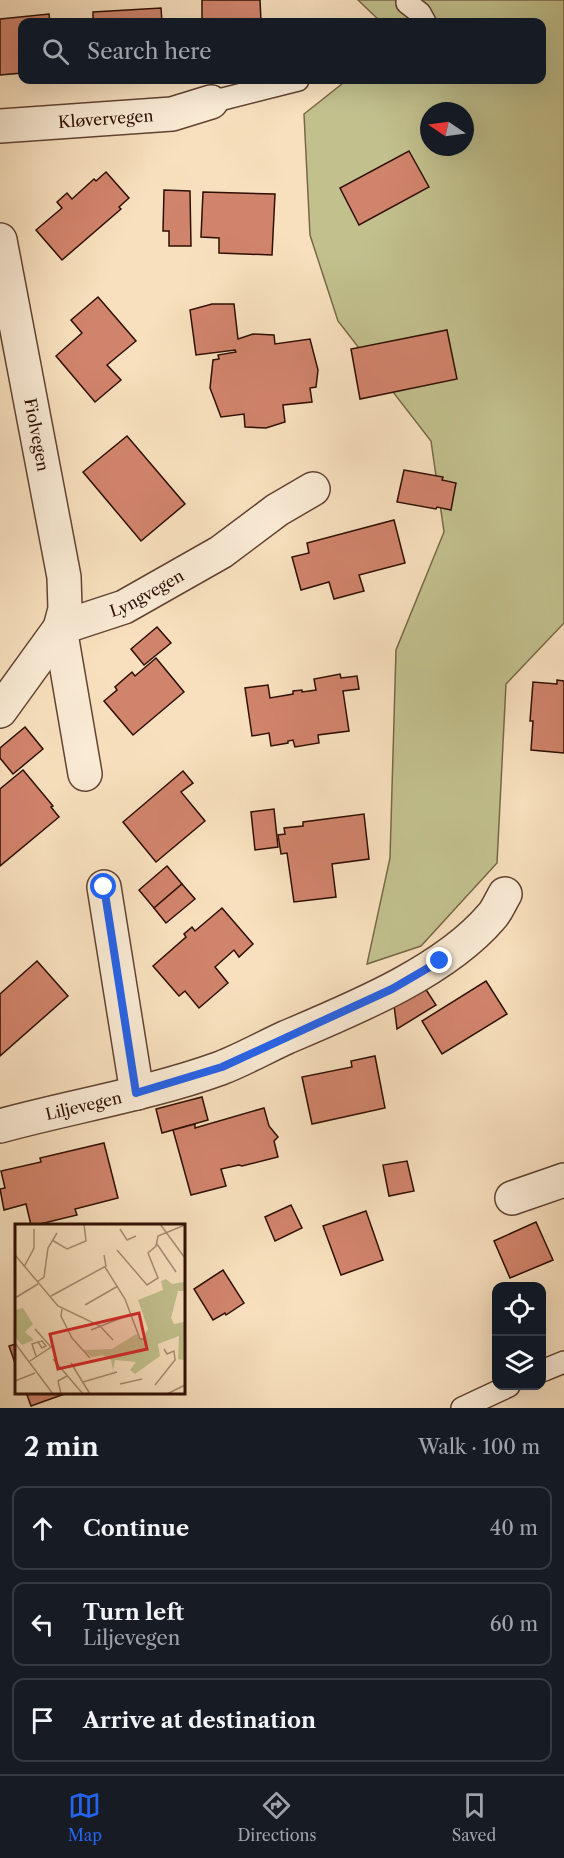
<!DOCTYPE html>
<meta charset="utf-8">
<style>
:root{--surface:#171b24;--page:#242831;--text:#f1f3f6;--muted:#9ea1a6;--line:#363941;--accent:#2563eb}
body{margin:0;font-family:"Libre Caslon Text",serif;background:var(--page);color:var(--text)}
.controls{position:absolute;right:18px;bottom:18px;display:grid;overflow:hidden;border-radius:12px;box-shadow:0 6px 24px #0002}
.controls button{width:54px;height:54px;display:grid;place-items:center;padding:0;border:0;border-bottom:2px solid var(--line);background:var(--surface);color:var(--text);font:30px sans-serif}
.compass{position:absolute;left:420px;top:102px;width:54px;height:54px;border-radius:50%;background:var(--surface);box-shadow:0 6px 24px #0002;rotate:283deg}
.stop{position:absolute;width:18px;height:18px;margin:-14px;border:4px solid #2563eb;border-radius:50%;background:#fff}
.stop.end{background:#2563eb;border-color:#fff;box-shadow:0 2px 6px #0008}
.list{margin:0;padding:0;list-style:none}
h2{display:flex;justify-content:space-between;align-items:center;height:78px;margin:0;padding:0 24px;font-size:26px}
h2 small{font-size:20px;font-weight:400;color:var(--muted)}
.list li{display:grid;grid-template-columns:39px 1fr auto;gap:18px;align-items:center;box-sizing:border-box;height:84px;margin:0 12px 12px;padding:0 12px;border:2px solid var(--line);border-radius:12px}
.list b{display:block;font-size:22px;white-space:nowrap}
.list p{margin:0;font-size:20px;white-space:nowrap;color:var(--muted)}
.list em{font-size:20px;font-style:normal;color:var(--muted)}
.icon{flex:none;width:33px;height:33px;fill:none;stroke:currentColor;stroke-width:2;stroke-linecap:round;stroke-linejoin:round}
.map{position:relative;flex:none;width:564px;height:1408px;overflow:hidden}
.search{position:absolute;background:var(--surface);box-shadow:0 6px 24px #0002;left:18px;right:18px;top:18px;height:66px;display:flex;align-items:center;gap:15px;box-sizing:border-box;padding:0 21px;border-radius:12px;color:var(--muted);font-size:22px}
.sheet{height:366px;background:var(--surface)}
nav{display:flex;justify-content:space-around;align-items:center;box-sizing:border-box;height:84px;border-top:2px solid var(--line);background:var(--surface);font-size:16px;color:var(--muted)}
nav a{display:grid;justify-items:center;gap:3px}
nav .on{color:var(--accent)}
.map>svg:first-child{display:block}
.green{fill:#c2c18e;stroke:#786848;stroke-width:1.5;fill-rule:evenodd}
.building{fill:#d1846c;stroke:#2f0f03;stroke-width:1.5}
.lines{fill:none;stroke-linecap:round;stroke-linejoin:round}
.service-casing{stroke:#614332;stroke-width:24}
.minor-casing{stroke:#614332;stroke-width:36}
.service{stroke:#faebd5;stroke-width:21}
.minor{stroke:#faebd5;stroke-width:33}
.route{stroke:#2563eb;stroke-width:8}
.labels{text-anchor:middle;stroke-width:4.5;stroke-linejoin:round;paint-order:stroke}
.street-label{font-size:16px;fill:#2f0f03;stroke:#faebd5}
.inset-road{fill:none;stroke:#a88c73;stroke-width:1.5}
.view{fill:#d62828;fill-opacity:0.15;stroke:#d62828;stroke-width:3}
.inset-edge{fill:none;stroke:#2f0f03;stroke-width:3}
</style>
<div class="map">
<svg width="564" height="1408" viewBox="0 0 564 1408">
<rect width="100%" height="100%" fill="#f8e0be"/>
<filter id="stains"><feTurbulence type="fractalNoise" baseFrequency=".00333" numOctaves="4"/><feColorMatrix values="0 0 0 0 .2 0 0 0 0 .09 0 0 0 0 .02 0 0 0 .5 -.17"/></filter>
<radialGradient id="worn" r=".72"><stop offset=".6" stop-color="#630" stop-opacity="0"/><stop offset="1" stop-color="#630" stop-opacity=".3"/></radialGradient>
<path class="green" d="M 358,0 L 564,0 L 564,623 L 506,684 L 497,863 L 421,946 L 367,964 L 390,858 L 396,650 L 444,532 L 431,441 L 338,321 L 310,235 L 304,114 L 347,80 L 542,80 L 542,22 L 381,22 ZM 429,111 L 465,111 L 465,147 L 429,147 Z"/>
<g class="building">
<path d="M 202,0 L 260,0 L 261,22 L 202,22 Z"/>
<path d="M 161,8 L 162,22 L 93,22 L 93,12 Z"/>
<path d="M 49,14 L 50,22 L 22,22 L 22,73 L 0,75 L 0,19 Z"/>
<path d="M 409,151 L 429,187 L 359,225 L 340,188 Z"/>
<path d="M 106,172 L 129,198 L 119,207 L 121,209 L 62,260 L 36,230 L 62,208 L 57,202 L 67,193 L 72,199 L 94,179 L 96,181 Z"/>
<path d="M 164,190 L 190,191 L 191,246 L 169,246 L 169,231 L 163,231 Z"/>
<path d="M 203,192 L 275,194 L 272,255 L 219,253 L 219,238 L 201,237 Z"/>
<path d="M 98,297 L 136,341 L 107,365 L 121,380 L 95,402 L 56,356 L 82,333 L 71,320 Z"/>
<path d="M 212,304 L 234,304 L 238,339 L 253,334 L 274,335 L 275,344 L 310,339 L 318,370 L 316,387 L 310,388 L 312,402 L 283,405 L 285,422 L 266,428 L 245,427 L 244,414 L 221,417 L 210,388 L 213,360 L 219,359 L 218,355 L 236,352 L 235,350 L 196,355 L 190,310 Z"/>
<path d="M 447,330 L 457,379 L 360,399 L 351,349 Z"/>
<path d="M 127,436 L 185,504 L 141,541 L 83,472 Z"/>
<path d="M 404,470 L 443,477 L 442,480 L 456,483 L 451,510 L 437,507 L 436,509 L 397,502 Z"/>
<path d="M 394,520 L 405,563 L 359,575 L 364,591 L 334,599 L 329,582 L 301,590 L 292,557 L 309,553 L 307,543 Z"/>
<path d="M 157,627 L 171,643 L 144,665 L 131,649 Z"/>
<path d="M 156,658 L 184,692 L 133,735 L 104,701 L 117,690 L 115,687 L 132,672 L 135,676 Z"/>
<path d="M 340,674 L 341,678 L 357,676 L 359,689 L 343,691 L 349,731 L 318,735 L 319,743 L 295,747 L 293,740 L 288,741 L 288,743 L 271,746 L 269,733 L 252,736 L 245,688 L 268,685 L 270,698 L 293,694 L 293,691 L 302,690 L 302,692 L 316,690 L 314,679 Z"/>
<path d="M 557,680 L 564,681 L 564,753 L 531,750 L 533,721 L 530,721 L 533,682 L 557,684 Z"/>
<path d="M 25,727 L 43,749 L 13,774 L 0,758 L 0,748 Z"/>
<path d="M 23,770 L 53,806 L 51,807 L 59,817 L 0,866 L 0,789 Z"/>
<path d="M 183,771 L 193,783 L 181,792 L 205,821 L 156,862 L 123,822 Z"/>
<path d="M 274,809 L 278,847 L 255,850 L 251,812 Z"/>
<path d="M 364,814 L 369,859 L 332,864 L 336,897 L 294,902 L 287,853 L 281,854 L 278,835 L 285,834 L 284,828 L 303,826 L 303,822 Z"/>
<path d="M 167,866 L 182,884 L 154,908 L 139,890 Z"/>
<path d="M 182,884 L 195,899 L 166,923 L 154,908 Z"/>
<path d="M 222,908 L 253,944 L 239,957 L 234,950 L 215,967 L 228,983 L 199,1008 L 185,991 L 179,996 L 153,966 L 186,937 L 184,934 L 192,927 L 195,931 Z"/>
<path d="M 37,961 L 68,996 L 0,1056 L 0,994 Z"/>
<path d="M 486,981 L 507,1014 L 442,1054 L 422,1021 Z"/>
<path d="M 421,982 L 436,1005 L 397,1029 L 393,997 Z"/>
<path d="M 375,1056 L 385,1108 L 312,1124 L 302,1077 L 352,1067 L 351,1061 Z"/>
<path d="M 202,1097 L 208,1120 L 162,1133 L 156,1109 Z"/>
<path d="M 264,1108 L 269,1126 L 278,1137 L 274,1141 L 278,1157 L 242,1166 L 239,1165 L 221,1169 L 226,1186 L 191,1195 L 173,1130 L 195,1124 L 195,1128 Z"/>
<path d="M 104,1143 L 118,1198 L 75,1209 L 77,1215 L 36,1225 L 31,1225 L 26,1204 L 4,1210 L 0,1189 L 5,1188 L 1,1171 L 41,1162 L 40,1158 Z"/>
<path d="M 407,1161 L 414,1191 L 389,1196 L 383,1165 Z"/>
<path d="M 291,1205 L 302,1228 L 275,1241 L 265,1217 Z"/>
<path d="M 366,1211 L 383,1260 L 341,1275 L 323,1226 Z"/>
<path d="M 536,1222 L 553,1260 L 510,1278 L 494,1241 Z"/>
<path d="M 223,1270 L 244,1303 L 226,1315 L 225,1313 L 213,1320 L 194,1289 Z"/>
<path d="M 16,1344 L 16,1366 L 9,1346 Z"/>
<path d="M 26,1392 L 70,1392 L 31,1406 Z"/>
</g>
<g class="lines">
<defs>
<g id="service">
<path d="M 407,3 L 420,13 L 425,22"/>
<path d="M 211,102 L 298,80"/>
<path d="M 542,1371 L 564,1362"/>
<path d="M 462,1408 L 509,1386"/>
</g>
<g id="minor">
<path id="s1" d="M 0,126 L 172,114 L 211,102"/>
<path id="s2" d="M 0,240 L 64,577 L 65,609 L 60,628 L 85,774"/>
<path id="s3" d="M 0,711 L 60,628 L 124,607 L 221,552 L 277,510 L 313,489"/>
<path d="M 104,887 L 137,1093"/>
<path id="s4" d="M 0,1126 C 73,1106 149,1094 221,1068 C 244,1059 265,1047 287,1037 C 353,1009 444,972 491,917 C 497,911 500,902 505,894"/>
<path d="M 512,1198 L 564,1180"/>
</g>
</defs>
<use href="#service" class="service-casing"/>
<use href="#minor" class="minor-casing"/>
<use href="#service" class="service"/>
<use href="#minor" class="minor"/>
</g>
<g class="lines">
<path class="route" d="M 104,887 L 136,1093 L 222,1067 L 392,989 L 440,961"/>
</g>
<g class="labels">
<g class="street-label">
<text dy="6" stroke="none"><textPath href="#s1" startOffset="106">Kløvervegen</textPath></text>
<text dy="6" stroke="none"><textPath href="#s2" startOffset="198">Fiolvegen</textPath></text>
<text dy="6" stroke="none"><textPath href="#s3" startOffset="196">Lyngvegen</textPath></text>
<text dy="6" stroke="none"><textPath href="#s4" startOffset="86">Liljevegen</textPath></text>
</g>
</g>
<g transform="translate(15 1224)">
<rect width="170" height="170" fill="#f8e0be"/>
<path d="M 151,55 L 157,60 L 169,58 L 169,67 L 163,67 L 156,94 L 159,100 L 169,98 L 169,136 L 163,135 L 164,112 L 143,120 L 145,132 L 120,150 L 115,146 L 121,138 L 100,136 L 98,146 L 96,136 L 88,131 L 77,133 L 68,126 L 97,125 L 121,110 L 127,115 L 133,105 L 123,76 L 148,66 L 146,57 ZM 8,84 L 18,100 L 10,108 L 19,116 L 7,121 L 0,113 L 0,86 Z" fill="#c2c18e"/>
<path class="inset-road" d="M 145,0 L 170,34M 105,5 L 112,16 L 121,12M 37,16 L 52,25 L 71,17 L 69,0M 142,20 L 161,48M 102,26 L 132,61 L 143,54 L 133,29 L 141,22 L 143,12 L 170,1M 0,31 L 43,82 L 85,102 L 98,116M 9,43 L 19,24 L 19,5M 90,43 L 110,75 L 125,115 L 130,115M 22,58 L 29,53 L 33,24 L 42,9M 36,72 L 91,42 L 89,31M 0,74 L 23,60M 70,81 L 103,62M 47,85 L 46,92 L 57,114 L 75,134M 76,106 L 116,90M 0,119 L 38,170M 21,132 L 17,120 L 23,118 L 27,117 L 31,122 L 27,124 L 23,118M 38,135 L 68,170M 15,137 L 36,123 L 20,105M 56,139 L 75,170M 0,157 L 20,149M 68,158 L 102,148M 105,160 L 127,155M 140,161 L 160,136 L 159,127 L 152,130 L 149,125M 46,170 L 43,157 L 52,152M 152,170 L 170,161"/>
<path class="view" d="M 124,89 L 132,125 L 43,145 L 35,110 Z"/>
<rect width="170" height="170" class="inset-edge"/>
</g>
<rect width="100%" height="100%" filter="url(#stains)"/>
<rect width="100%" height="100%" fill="url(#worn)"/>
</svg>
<div class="controls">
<button><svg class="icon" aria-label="locate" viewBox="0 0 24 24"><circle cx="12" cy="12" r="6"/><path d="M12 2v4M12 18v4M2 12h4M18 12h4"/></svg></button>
<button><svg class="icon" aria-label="layers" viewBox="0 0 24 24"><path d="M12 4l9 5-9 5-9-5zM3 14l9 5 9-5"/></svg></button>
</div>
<svg class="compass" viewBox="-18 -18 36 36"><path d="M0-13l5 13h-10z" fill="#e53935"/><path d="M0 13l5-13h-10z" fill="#9ea1a6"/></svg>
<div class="stop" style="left:104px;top:887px"></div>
<div class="stop end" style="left:440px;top:961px"></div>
<div class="search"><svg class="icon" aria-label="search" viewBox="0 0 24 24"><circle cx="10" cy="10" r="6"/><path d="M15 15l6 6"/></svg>Search here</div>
</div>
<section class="sheet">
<h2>2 min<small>Walk · 100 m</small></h2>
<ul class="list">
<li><svg class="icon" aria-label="ahead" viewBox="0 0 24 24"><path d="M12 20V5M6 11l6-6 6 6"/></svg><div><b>Continue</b></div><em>40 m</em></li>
<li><svg class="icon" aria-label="left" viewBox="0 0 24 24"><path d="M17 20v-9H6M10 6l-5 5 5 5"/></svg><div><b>Turn left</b><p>Liljevegen</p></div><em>60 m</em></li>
<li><svg class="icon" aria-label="arrive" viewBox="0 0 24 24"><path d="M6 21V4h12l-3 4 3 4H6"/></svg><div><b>Arrive at destination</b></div></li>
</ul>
</section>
<nav>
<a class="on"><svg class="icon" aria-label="map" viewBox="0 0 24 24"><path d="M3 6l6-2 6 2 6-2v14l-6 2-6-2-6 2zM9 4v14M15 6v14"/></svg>Map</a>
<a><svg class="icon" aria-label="directions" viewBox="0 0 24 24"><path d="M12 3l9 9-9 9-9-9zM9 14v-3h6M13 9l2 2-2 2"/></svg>Directions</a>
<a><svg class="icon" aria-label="saved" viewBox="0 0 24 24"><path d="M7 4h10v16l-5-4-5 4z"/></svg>Saved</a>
</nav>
